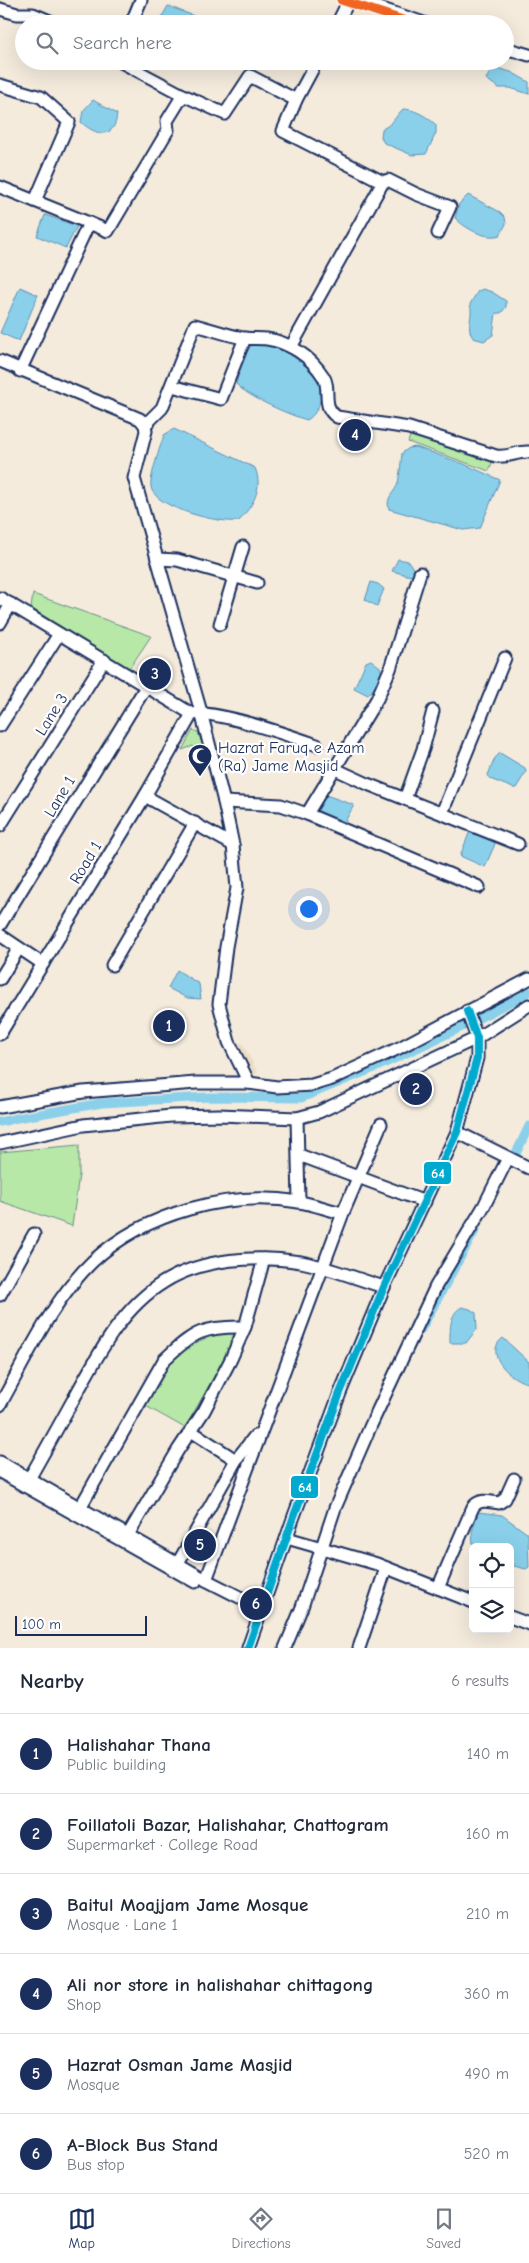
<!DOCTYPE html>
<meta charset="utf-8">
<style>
:root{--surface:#fff;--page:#f2f2f3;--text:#1f2937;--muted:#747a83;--line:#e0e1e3;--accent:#1b2f5e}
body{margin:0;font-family:"Comic Neue",sans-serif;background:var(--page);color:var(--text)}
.controls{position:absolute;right:15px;bottom:15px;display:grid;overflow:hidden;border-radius:8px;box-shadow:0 5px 20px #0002}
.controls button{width:45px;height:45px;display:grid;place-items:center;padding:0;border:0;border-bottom:1px solid var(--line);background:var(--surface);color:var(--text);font:25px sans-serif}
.scale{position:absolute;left:15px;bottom:12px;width:132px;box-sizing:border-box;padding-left:5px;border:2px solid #1b2f5e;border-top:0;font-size:14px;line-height:18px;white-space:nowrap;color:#1b2f5e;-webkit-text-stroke:4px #fff;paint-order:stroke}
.you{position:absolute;left:308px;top:908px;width:18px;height:18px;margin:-12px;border:4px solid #fff;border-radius:50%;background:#1a73e8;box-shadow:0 0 0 8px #1a73e833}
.badge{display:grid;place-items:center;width:32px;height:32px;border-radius:50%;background:var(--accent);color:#fff;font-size:16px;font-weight:700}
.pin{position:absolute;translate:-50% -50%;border:2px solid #fff;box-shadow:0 1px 5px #0006}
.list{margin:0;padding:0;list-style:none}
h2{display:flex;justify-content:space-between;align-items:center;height:65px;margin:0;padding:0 20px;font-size:21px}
h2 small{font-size:16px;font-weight:400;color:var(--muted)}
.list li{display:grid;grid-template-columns:32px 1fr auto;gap:15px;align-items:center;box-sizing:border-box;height:80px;padding:0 20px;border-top:1px solid var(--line)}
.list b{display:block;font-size:19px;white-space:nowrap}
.list p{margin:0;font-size:16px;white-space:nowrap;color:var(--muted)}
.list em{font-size:16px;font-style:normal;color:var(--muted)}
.icon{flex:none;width:28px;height:28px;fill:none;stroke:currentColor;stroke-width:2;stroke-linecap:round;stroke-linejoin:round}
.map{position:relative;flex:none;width:529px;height:1648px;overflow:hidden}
.search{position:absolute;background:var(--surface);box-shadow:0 5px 20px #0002;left:15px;right:15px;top:15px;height:55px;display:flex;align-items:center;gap:12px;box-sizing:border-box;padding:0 18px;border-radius:28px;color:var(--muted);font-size:19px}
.sheet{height:545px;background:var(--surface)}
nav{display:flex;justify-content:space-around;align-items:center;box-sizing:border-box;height:70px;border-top:1px solid var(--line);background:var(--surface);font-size:14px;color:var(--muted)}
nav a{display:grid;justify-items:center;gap:2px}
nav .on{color:var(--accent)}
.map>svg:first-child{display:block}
.built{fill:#ecddc6}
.green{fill:#b7e8a8;stroke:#698c83}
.water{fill:#8ad0eb;stroke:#5e90b3}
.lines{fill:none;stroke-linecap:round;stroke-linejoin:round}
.canal{stroke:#8ad0eb;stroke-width:9}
.minor-casing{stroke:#1b2f5e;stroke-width:15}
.minor{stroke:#fff;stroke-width:11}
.bus-1-casing{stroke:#fff;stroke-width:11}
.bus-1{stroke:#00a9ce;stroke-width:8}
.rail-1-casing{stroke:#fff;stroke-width:12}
.rail-1{stroke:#f26522;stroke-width:9}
.labels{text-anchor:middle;stroke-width:4.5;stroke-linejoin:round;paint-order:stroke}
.street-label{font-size:16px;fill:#1b2f5e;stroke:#fff}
.poi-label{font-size:16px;fill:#1b2f5e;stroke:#fff;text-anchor:start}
.line-badge{stroke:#fff;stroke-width:2}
.badge-label{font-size:14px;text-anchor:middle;font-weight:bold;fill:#fff}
</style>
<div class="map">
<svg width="529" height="1648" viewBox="0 0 529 1648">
<rect width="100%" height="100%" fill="#f4ebdd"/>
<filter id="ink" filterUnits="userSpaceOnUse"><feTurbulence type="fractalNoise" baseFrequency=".02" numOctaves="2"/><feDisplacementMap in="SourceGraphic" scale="10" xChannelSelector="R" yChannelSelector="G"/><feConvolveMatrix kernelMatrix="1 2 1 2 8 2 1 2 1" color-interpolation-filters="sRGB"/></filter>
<g filter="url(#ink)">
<path class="built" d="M 242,1042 L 258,1073 L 250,1077 L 234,1046 Z"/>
<g class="green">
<path d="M 412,430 L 494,457 L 489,471 L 408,442 Z"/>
<path d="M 33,594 L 151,636 L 129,669 L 31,608 Z"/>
<path d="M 193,730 L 198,732 L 206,756 L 202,757 L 193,746 L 182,750 Z"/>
<path d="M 79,1145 L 79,1175 L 72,1226 L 0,1201 L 0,1152 Z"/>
<path d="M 229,1331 L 238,1334 L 185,1428 L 144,1405 C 167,1363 177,1338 229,1331 Z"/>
</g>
<g class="water">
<path d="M 168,6 L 207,21 L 207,24 L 160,24 L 159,22 Z"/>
<path d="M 493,67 L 511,72 L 529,82 L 529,94 L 510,88 L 499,88 L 486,79 Z"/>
<path d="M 93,100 L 117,114 C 115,140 96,136 81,122 L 83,111 Z"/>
<path d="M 403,109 C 415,109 428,117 436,125 L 436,133 L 426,154 L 412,155 L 384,143 L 381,137 L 382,129 C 393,124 395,117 403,109 Z"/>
<path d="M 468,195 L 500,212 L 505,217 L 506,224 L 500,235 C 485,240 465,228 455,218 L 459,204 Z"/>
<path d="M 45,215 L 77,226 L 66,248 L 37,236 Z"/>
<path d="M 20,287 L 38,295 L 19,341 L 0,333 Z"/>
<path d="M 483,289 L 492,292 L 506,301 L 506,307 L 501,313 L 496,313 L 493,335 L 484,341 L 473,338 C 465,326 474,317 470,304 L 478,291 Z"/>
<path d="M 254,341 C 281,345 305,362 322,381 C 322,396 320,412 307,420 C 289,415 248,397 236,384 L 243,358 Z"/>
<path d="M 174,429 L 255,468 C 264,489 252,506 239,521 C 221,524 154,508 151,487 C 149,479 161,444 164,435 Z"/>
<path d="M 416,447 L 464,464 L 500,480 L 480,528 L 463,530 L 389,509 C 385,497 395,493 398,483 C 400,473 401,463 402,453 L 409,448 Z"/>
<path d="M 398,559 L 408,561 L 415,571 L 411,576 L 392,571 Z"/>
<path d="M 371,582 L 378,584 L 384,589 L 377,606 L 365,600 Z"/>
<path d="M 371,660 L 380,667 L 382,673 L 375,687 L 368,695 L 354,688 L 366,662 Z"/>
<path d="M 500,753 L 525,768 L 526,772 L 516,788 L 513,788 L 490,779 L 488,775 L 495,758 Z"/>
<path d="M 323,794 L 354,805 L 342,827 L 312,812 Z"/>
<path d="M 472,826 L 493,840 L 495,844 L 485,867 L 460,856 Z"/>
<path d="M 177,970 L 199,984 L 201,999 L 187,998 L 168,988 Z"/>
<path d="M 462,1307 L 470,1309 L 476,1313 L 477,1329 L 466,1343 L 450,1343 C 450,1331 449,1313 462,1307 Z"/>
<path d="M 503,1338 L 529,1362 L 529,1383 C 512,1382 482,1353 503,1338 Z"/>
<path d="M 478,1512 L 502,1515 L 528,1534 L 529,1567 L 526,1569 L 514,1566 L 513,1557 L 510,1554 L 510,1547 L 473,1546 L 472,1532 Z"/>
</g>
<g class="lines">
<g class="canal">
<path d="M 0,1122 L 17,1118 L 102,1103 L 209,1097 L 301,1098 L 379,1066 L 460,1028 L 529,992"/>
<path d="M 511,1164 L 529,1126"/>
<path d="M 420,1331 L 476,1229"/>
</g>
<defs>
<g id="minor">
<path d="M 355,0 L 427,24"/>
<path d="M 0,9 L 17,14 L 33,14 L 57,24"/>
<path d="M 131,24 L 141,0"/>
<path d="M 337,24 L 349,0"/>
<path d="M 505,48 L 529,55"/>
<path d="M 119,61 L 183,95"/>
<path d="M 0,85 L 41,97 L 69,122 L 35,201"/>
<path d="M 383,182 L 388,180 L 416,194 L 450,207 L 438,233"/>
<path d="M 0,187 L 89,223 L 20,371"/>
<path d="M 89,223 L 108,231 L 168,130 L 167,121 L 183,95 L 225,114 L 250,76 L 296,100"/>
<path d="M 291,347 L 383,182 L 283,131 L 296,100 L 317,61"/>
<path d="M 0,361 L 140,419 L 145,425 L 146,431 L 134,478 L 201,712 L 224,802 L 233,845 L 237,888 L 226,947 L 219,1004 L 229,1042 L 249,1083"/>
<path d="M 172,386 L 221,399 L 245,338"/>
<path d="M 145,425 L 162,408 L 195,325 C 211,329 227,335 243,338 C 251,339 259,338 267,339 C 289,342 311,357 323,376 C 332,389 320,406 337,417 L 409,428 L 496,456 C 508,458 517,451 529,452"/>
<path d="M 157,559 L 177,560 L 257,583"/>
<path d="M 0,598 L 192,714"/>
<path d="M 0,623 L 11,604"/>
<path d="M 220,624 L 243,547"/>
<path d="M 0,726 L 59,634"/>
<path d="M 333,768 L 370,785 L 518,844"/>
<path d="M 145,796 L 233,845"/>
<path d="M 405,799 L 423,749 L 433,711"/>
<path d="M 224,802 L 281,805 L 307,814 L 479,887"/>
<path d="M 442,813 L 505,658"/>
<path d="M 307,814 L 377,699 L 390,669 L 420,573"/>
<path d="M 0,826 L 104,660"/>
<path d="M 0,925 L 147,685"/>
<path d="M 0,935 L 43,964"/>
<path d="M 112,965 L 195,823"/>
<path d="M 0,979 L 19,948"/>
<path d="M 0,1034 L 145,796 L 192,714 C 217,710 291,736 317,745"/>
<path d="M 0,1107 L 83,1092 L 196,1083 L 249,1083 L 277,1087 L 312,1085 L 332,1079 L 399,1048 L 529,979"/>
<path d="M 297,1118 L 299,1202"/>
<path d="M 457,1132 L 529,1168"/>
<path d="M 0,1143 L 83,1125 L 171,1116 L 219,1115 L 297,1118 L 319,1112 L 477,1038 L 529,1005"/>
<path d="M 299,1155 L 425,1202"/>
<path d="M 0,1295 L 34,1234"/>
<path d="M 0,1405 C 27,1357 52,1300 93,1261 C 145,1213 229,1190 299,1202 C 314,1204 328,1210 343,1213"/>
<path d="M 191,1431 L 236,1460"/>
<path d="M 0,1462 L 206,1580 L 263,1609"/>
<path d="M 0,1472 L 195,1582"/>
<path d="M 25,1486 C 41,1458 57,1429 73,1400 C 97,1357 120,1309 164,1282 C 203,1258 256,1255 301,1262 C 328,1267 357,1279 384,1287"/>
<path d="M 77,1513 L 164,1360 C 193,1332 204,1326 245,1327"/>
<path d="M 128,1535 L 178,1450 L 204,1411 L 231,1359 L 245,1327 L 264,1259"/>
<path d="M 287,1538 L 377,1564 L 473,1602"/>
<path d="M 178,1563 L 236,1460 L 255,1436"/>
<path d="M 206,1580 L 343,1213 L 381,1124"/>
<path d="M 438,1588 L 473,1507 C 480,1498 489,1502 499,1503 L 505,1499 L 514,1479"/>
<path d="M 510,1617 L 529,1624"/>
<path d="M 248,1648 L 294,1516 L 340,1393 L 384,1287 L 457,1132 L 477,1058 L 477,1038 L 467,1011"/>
<path d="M 285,1648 L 302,1607 L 335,1508 L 371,1425 L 436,1286 L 484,1206 L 508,1158"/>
<path d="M 359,1648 L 386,1568"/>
</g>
</defs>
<use href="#minor" class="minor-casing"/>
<use href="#minor" class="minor"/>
<defs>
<path id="bus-1" d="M 248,1648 L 294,1516 L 340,1393 L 384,1287 L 457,1132 L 477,1058 L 477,1038 L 467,1011"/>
</defs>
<use href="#bus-1" class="bus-1-casing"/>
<use href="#bus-1" class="bus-1"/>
<defs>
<path id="rail-1" d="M 341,0 L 415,24"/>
</defs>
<use href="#rail-1" class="rail-1-casing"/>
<use href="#rail-1" class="rail-1"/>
</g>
</g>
<defs>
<symbol id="mosque-pin" viewBox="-11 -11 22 30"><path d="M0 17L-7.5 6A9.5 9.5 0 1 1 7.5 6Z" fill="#1b2f5e" stroke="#fff"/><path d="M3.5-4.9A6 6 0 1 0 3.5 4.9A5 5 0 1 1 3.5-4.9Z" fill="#fff"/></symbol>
</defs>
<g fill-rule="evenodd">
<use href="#mosque-pin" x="186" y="742" width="28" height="38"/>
</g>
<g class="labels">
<g class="street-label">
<text transform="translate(51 714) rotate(-58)" y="6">Lane 3</text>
<text transform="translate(59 796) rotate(-59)" y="6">Lane 1</text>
<text transform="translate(85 862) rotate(-59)" y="6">Road 1</text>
</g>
<g class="poi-label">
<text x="218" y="753">Hazrat Faruq e Azam<tspan x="218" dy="18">(Ra) Jame Masjid</tspan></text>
</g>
</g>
<g class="line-badge">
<rect x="423" y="1161" width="29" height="24" rx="5" fill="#00a9ce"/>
<rect x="290" y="1475" width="29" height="24" rx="5" fill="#00a9ce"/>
</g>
<g class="badge-label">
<text x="438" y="1178">64</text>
<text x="305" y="1492">64</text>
</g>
</svg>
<div class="controls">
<button><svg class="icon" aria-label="locate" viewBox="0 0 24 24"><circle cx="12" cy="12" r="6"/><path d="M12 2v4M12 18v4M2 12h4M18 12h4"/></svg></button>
<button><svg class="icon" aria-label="layers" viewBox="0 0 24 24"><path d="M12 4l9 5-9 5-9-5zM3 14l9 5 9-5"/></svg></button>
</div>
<div class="scale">100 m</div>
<div class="you"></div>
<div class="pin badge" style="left:169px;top:1026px">1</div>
<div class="pin badge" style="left:416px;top:1089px">2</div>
<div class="pin badge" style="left:155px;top:674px">3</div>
<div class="pin badge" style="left:355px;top:435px">4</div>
<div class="pin badge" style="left:200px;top:1545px">5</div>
<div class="pin badge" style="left:256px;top:1604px">6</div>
<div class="search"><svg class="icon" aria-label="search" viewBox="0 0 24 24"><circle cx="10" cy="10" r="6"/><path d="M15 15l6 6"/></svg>Search here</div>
</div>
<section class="sheet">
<h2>Nearby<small>6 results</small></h2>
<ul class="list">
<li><span class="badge">1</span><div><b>Halishahar Thana</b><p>Public building</p></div><em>140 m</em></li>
<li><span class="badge">2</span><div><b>Foillatoli Bazar, Halishahar, Chattogram</b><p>Supermarket · College Road</p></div><em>160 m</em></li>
<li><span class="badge">3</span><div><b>Baitul Moajjam Jame Mosque</b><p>Mosque · Lane 1</p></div><em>210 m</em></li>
<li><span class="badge">4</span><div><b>Ali nor store in halishahar chittagong</b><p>Shop</p></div><em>360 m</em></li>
<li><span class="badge">5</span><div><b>Hazrat Osman Jame Masjid</b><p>Mosque</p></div><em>490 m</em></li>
<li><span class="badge">6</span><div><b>A-Block Bus Stand</b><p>Bus stop</p></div><em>520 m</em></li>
</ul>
</section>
<nav>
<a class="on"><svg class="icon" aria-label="map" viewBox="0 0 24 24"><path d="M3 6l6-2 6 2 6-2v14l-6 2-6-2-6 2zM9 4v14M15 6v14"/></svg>Map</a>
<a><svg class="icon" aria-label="directions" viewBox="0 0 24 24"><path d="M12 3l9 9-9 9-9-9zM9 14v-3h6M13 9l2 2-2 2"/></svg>Directions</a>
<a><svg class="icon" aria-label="saved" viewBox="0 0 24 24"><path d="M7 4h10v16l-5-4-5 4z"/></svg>Saved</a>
</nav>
